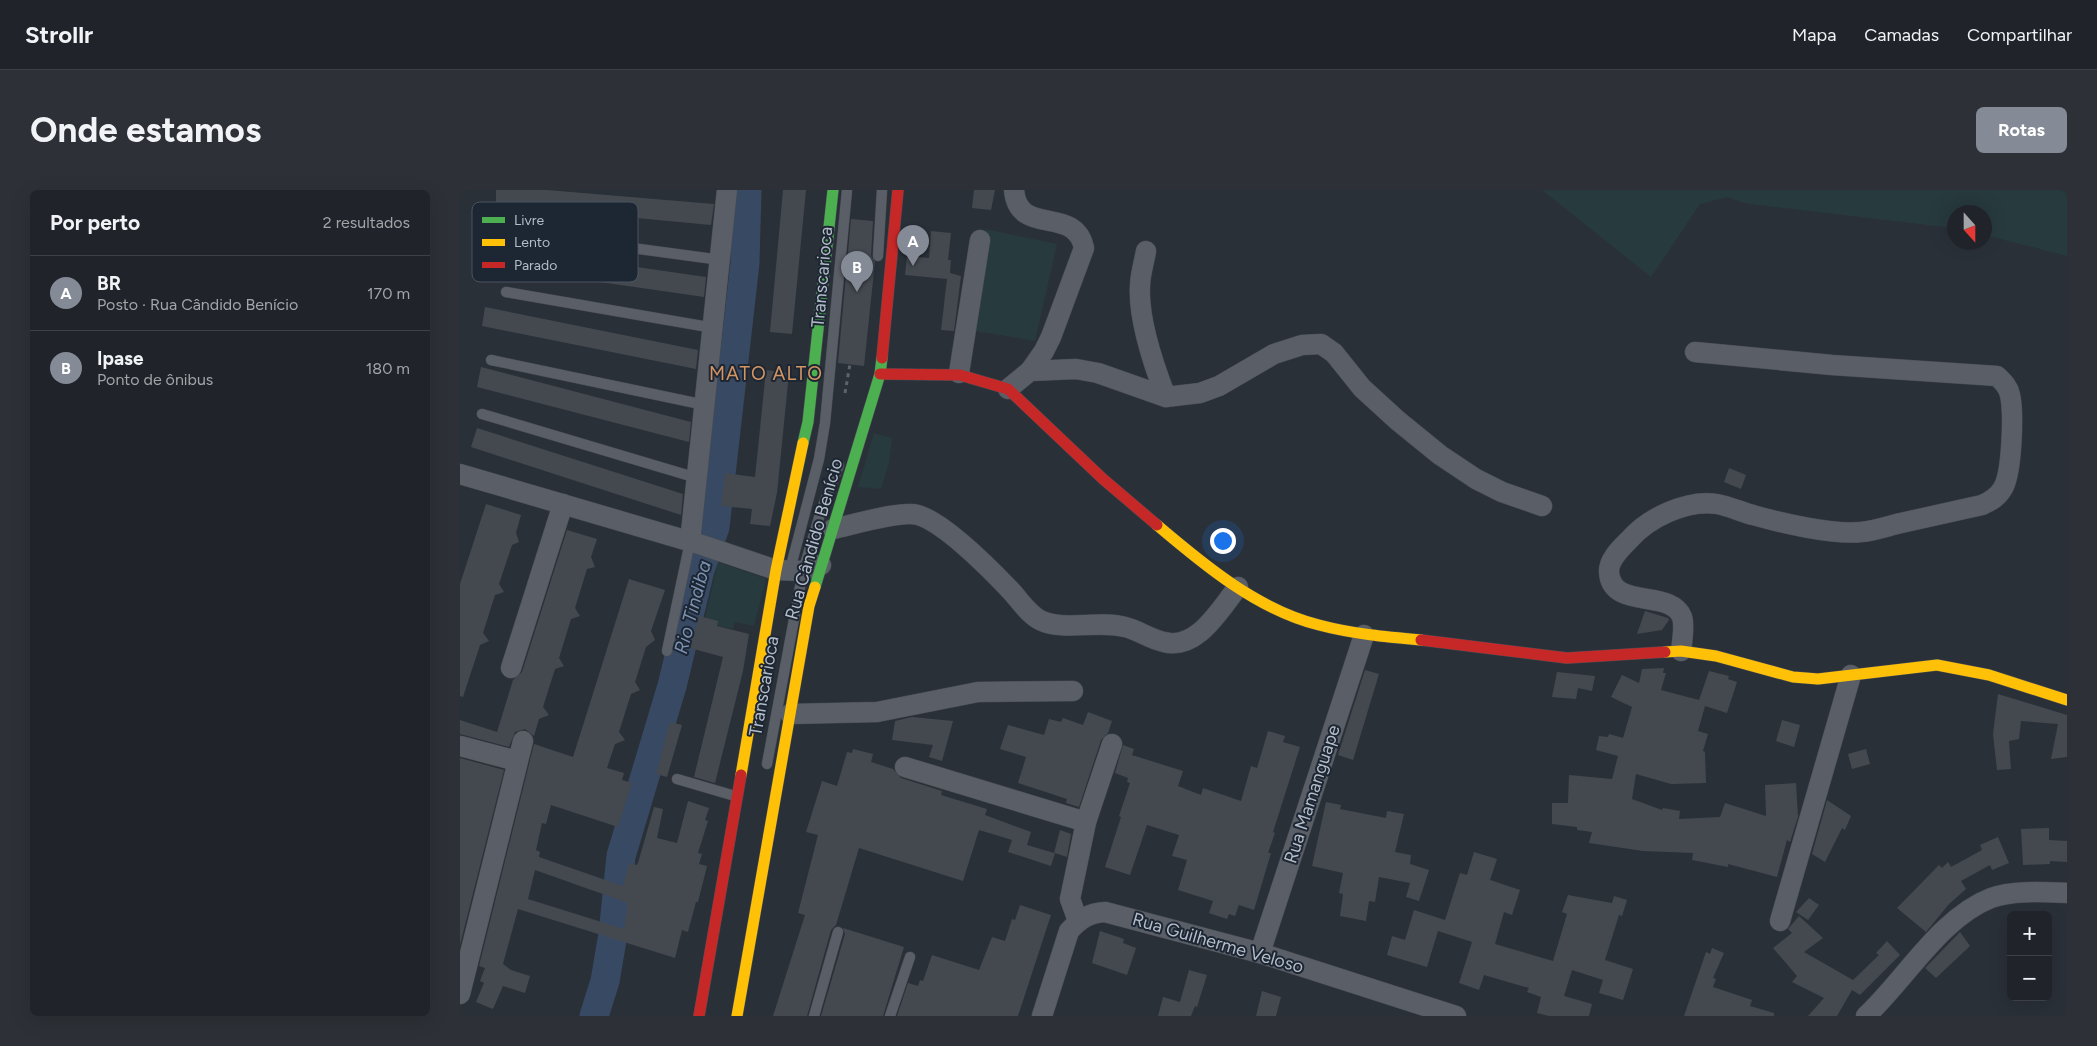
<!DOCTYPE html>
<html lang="pt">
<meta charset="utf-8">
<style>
:root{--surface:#20242a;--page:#2d3036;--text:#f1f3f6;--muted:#a2a4a8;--line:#3d4147;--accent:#848b96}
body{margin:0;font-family:Figtree,sans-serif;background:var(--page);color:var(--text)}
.controls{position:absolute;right:15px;bottom:15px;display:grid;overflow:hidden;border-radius:8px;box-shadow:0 5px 20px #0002}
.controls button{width:45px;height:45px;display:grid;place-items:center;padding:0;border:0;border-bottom:1px solid var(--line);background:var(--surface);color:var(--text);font:25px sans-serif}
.compass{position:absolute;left:1487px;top:15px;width:45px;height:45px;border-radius:50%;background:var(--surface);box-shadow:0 5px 20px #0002;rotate:159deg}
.you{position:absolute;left:762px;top:350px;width:18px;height:18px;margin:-12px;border:4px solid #fff;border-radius:50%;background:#1a73e8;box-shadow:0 0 0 8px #1a73e833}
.badge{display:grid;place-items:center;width:32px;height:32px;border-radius:50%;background:var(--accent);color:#fff;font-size:16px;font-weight:700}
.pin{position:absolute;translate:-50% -41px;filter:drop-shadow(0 1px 2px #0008)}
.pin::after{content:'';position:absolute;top:26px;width:18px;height:15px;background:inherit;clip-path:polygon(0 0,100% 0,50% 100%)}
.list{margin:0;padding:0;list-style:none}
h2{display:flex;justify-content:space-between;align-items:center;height:65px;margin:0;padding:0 20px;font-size:21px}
h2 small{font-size:16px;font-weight:400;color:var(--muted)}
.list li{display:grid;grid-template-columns:32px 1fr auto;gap:15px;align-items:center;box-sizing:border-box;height:75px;padding:0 20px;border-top:1px solid var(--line)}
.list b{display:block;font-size:19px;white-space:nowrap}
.list p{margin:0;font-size:16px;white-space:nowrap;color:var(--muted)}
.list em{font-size:16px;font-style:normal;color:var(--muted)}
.map{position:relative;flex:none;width:1607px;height:826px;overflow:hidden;border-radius:8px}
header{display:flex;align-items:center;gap:30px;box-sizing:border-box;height:70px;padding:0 25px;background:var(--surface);border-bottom:1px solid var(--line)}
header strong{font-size:24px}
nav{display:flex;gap:28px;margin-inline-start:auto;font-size:18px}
.intro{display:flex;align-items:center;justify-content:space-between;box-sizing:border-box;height:120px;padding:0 30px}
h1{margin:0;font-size:35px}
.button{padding:12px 22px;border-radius:8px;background:var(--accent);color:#fff;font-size:18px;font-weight:700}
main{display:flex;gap:30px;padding:0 30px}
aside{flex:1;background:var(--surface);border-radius:8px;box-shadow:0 5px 20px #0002}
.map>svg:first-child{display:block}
.green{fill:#273a3e}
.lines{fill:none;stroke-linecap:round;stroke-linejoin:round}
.river{stroke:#384963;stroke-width:29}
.building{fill:#444950;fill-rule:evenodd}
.lane-casing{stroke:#484c53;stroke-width:11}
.street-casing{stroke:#484c53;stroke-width:21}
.fast-casing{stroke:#484c53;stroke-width:12}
.slow-casing{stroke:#484c53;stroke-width:12}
.jam-casing{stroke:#484c53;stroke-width:12}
.path{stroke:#5d636a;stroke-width:3;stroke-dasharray:4 4;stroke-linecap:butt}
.lane{stroke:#5a5e66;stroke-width:10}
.street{stroke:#5a5e66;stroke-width:20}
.fast{stroke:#4caf50;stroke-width:11}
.slow{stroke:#ffc107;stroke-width:11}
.jam{stroke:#c62828;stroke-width:11}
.labels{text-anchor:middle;stroke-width:4;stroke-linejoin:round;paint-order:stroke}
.street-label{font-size:18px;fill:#b4bcc9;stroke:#1d2633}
.neighbourhood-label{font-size:19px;letter-spacing:1px;fill:#d59563;stroke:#1d2633}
.water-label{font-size:19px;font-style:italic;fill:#7c92b1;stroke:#1d2633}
.key{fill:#1d2633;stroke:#4a5360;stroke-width:1}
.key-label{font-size:14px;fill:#b4bcc9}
</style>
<header>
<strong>Strollr</strong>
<nav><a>Mapa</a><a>Camadas</a><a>Compartilhar</a></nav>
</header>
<div class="intro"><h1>Onde estamos</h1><a class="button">Rotas</a></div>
<main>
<aside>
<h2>Por perto<small>2 resultados</small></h2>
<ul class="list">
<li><span class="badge">A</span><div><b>BR</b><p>Posto · Rua Cândido Benício</p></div><em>170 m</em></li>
<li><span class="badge">B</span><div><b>Ipase</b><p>Ponto de ônibus</p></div><em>180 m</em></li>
</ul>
</aside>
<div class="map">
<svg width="1607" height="826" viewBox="0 0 1607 826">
<rect width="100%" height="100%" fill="#2a3038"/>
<g class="green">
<path d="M 1082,0 L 1607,0 L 1607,66 L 1525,45 L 1524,22 L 1494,22 L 1494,38 L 1283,13 L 1268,7 L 1240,14 L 1191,87 Z"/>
<path d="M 525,39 L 597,54 L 575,151 L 510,140 Z"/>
<path d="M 414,243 L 432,248 L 429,273 L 421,299 L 398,297 Z"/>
<path d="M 258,372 L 306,389 L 294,436 L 275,432 L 273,439 L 244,432 Z"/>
</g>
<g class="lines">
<path class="river" d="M 134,826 L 145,791 L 153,744 L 161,666 L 212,496 L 240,380 L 255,337 L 285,73 L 287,0"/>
</g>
<g class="building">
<path d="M 36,0 L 87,0 L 254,14 L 251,35 L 36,15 Z"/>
<path d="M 323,0 L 346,0 L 332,144 L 310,142 Z"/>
<path d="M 514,0 L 535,0 L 531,20 L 512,18 Z"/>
<path d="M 391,29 L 413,31 L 411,66 L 415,72 L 404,176 L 378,173 Z"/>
<path d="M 471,41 L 491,43 L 488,70 L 491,70 L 490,83 L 501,86 L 494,141 L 481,140 L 487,89 L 445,85 L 447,66 L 469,68 Z"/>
<path d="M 31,56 L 246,87 L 244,107 L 28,76 Z"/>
<path d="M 25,117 L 238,160 L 236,179 L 22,136 Z"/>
<path d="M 21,177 L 231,232 L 229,252 L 17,197 Z"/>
<path d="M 306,180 L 329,183 L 317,303 L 310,336 L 290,334 L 292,319 L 261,316 L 265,283 L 295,287 Z"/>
<path d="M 17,238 L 223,304 L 221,325 L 11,257 Z"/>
<path d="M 1269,278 L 1286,285 L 1281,299 L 1264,292 Z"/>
<path d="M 26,314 L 61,325 L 56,343 L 59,352 L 52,355 L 39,394 L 44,402 L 35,405 L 23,443 L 29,451 L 20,455 L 3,507 L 0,506 L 0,394 Z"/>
<path d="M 107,340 L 137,349 L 131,367 L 135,377 L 127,379 L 115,418 L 120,426 L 111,429 L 99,468 L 104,476 L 95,479 L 83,517 L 89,525 L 79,529 L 74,546 L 65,539 L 55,542 L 49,557 L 0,544 L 0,530 L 37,542 L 53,490 L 62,482 Z"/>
<path d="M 169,389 L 205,400 L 191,441 L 195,450 L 186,457 L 175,492 L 180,500 L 171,504 L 159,542 L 165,550 L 155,554 L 147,578 L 164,583 L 162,590 L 172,593 L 158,637 L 91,615 L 86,634 L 82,633 L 76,660 L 80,662 L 79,667 L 163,696 L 169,673 L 176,675 L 178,673 L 194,617 L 203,619 L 197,648 L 217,653 L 228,611 L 249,618 L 245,630 L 248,631 L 238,663 L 242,664 L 239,674 L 247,676 L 238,712 L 236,712 L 228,742 L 222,740 L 215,768 L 58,719 L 43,774 L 51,780 L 70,786 L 65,803 L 43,796 L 33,819 L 16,812 L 24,793 L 20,791 L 25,778 L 19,776 L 74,554 L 113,567 ZM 75,680 L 168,713 L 164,739 L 68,709 Z"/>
<path d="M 1185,421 L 1208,428 L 1209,430 L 1202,440 L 1177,444 Z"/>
<path d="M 239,426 L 258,431 L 257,436 L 289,444 L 283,481 L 255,593 L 234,587 L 263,467 L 230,458 Z"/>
<path d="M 1204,478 L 1203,483 L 1206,483 L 1201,500 L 1239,510 L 1249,481 L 1269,486 L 1268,489 L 1277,492 L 1267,523 L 1245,516 L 1238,541 L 1248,544 L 1243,561 L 1245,562 L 1246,593 L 1211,594 L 1176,584 L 1172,609 L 1202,620 L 1203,618 L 1220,621 L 1219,629 L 1260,627 L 1265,613 L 1306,626 L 1305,595 L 1336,593 L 1338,627 L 1330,652 L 1327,650 L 1317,687 L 1268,674 L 1268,677 L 1232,670 L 1233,663 L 1183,661 L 1129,653 L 1132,642 L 1117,640 L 1117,637 L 1092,634 L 1092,613 L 1108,613 L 1109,585 L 1152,589 L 1158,566 L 1136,560 L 1139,546 L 1148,547 L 1149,544 L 1163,548 L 1172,517 L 1151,507 L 1162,485 L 1179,493 L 1182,479 Z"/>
<path d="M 905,480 L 919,484 L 893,570 L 878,565 Z"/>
<path d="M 1097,482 L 1135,486 L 1132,501 L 1118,498 L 1116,509 L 1092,507 Z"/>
<path d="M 1538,504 L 1607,525 L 1607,567 L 1591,569 L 1598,534 L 1561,531 L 1559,549 L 1549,551 L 1551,579 L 1537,580 L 1533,544 Z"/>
<path d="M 628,522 L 652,531 L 648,543 L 641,550 L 619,617 L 606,613 L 607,609 L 558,593 L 566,567 L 540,559 L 548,535 L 584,545 L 589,529 L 601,532 L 603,528 L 623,535 Z"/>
<path d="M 452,527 L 493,531 L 482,571 L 469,567 L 473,555 L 432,550 L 435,531 Z"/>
<path d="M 1322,530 L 1340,535 L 1334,557 L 1316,551 Z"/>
<path d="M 210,532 L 222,535 L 207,587 L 196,584 Z"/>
<path d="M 808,541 L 825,546 L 823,552 L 840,557 L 813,642 L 815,643 L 808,663 L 811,663 L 794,720 L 779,715 L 775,726 L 769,724 L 767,729 L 749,723 L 753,711 L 718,700 L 727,670 L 712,666 L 719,645 L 687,635 L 670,685 L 645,677 L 661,627 L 659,626 L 670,593 L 667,592 L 668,588 L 655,583 L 663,555 L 674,559 L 672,565 L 723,581 L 718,596 L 741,605 L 743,598 L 781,611 L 791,576 L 797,578 Z"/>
<path d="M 393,559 L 413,564 L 411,572 L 433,579 L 441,588 L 482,601 L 481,605 L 527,619 L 525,625 L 571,642 L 567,655 L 594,663 L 600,640 L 611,644 L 607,667 L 595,663 L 591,676 L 548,662 L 552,650 L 519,640 L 503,691 L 399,658 L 376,735 L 371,740 L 347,826 L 313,826 L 345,725 L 338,723 L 358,645 L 346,642 L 362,591 L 377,596 L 387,562 L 392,563 Z"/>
<path d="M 1406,559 L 1410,574 L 1392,579 L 1388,564 Z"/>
<path d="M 0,568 L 44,580 L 0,755 Z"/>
<path d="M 1367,610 L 1391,626 L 1385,640 L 1382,638 L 1365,672 L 1352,664 Z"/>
<path d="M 866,612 L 881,615 L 880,619 L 926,628 L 927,621 L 944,624 L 935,662 L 951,665 L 950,674 L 969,680 L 959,711 L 946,707 L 950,693 L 919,687 L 915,712 L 909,711 L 906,731 L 880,726 L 883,704 L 879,703 L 883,683 L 852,676 Z"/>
<path d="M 1589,638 L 1589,650 L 1607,651 L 1607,672 L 1590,671 L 1590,674 L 1563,675 L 1561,639 Z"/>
<path d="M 1538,647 L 1549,673 L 1532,680 L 1530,675 L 1501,691 L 1506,699 L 1489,714 L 1466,742 L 1437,718 L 1479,675 L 1482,678 L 1488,672 L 1491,677 L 1522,660 L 1520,655 Z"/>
<path d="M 1014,662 L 1037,669 L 1030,690 L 1060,700 L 1052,725 L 1044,722 L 1035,754 L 1093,771 L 1107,724 L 1102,722 L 1108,705 L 1152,713 L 1154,706 L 1167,710 L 1162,726 L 1159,725 L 1145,770 L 1173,779 L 1163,810 L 1139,803 L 1143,790 L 1112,780 L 1104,806 L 1132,814 L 1129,826 L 1089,826 L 1077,823 L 1081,807 L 1067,802 L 1069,798 L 1024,785 L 1019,800 L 999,793 L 1012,752 L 978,741 L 967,777 L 927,765 L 932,746 L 945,750 L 954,720 L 985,730 L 1000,683 L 1007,685 Z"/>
<path d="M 1349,708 L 1359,715 L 1348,730 L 1336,722 Z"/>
<path d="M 560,715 L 591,725 L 558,826 L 437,826 L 448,793 L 458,796 L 460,790 L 463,791 L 472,765 L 519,780 L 532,747 L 545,751 L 552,729 L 555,730 Z"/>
<path d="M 1339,726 L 1363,748 L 1344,762 L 1393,790 L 1419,765 L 1416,763 L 1427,751 L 1440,765 L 1400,805 L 1392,800 L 1377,826 L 1348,826 L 1364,808 L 1332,792 L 1337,786 L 1313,758 L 1332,743 L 1328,739 Z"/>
<path d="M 383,738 L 444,757 L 423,826 L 361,826 L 385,744 Z"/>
<path d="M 640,741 L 664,749 L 663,753 L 676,758 L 667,785 L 632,773 Z"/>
<path d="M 1500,742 L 1510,756 L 1476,788 L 1465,778 Z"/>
<path d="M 1252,758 L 1264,763 L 1253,788 L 1256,789 L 1253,797 L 1292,810 L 1290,816 L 1314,823 L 1314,826 L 1224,826 L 1246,762 L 1250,764 Z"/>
<path d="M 729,780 L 747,785 L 737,817 L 735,816 L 731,826 L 698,826 L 703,807 L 720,812 Z"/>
<path d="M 802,801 L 821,807 L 816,826 L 796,826 Z"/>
</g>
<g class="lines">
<defs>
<g id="lane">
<path d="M 38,40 L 261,70"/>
<path d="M 418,66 L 422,0"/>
<path d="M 46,102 L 254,138"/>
<path d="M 31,170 L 245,215"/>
<path d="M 22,224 L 237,288"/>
<path d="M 332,372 L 359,269 L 365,233 L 387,0"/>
<path d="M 207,461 L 230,352"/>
<path d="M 307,574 L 343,381 L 361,321 L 379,275"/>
<path d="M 217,589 L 275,606"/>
<path d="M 354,826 L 378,742"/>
<path d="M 430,826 L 450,767"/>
</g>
<g id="street">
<path d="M 554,0 C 558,48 615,14 624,58 L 591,147 L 584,161 L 570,181"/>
<path d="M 686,61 C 684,73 680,85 680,96 C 678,130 694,176 706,207"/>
<path d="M 499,183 L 520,50"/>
<path d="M 548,199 L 570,181 L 616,179 L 638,183 L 706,207 L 740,203 L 759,196 L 814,164 L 842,155 L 861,154 L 874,163 L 902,198 L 937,230 L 980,265 L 1016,289 L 1042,302 L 1082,316"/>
<path d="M 0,284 L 242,355 L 316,380 L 343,381 L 361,375"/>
<path d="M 373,339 C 392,335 441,320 458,325 C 485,333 532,381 552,402 C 560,411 570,426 582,431 C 605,441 639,430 665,437 C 678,440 690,449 704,452 C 737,461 760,419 778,397"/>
<path d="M 230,352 L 267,0"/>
<path d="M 1221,461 C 1222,452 1225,436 1222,427 C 1211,398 1150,421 1149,381 C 1149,369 1161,358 1169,350 C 1188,328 1227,309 1257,314 C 1269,316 1281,322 1293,325 C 1321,333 1372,345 1401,342 C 1414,341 1428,336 1441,333 C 1468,327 1495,321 1522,315 C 1531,311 1538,307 1543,298 C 1552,283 1554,223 1550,205 C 1548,196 1543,192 1537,186 L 1372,175 L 1235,162"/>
<path d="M 51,478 L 103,314"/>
<path d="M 330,524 L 417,522 L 518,502 L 613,501"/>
<path d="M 0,556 L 57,571"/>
<path d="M 445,577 L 626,632"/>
<path d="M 618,731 L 610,709 L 626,632 L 652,554"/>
<path d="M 1320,731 L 1391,485"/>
<path d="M 800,763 L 904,445"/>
<path d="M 0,804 L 63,551"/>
<path d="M 582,826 L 609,741 C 620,729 629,723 645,722 L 800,763 L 996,826"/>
<path d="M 1406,826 C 1445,790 1480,728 1531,708 C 1552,700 1585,702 1607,703"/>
</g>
<g id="fast">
<path d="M 343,253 L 348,232 L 373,0"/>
<path d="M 355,397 L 420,184 L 422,168"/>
</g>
<g id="slow">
<path d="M 697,335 C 744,375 798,420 859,435 C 893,444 927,447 961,450"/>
<path d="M 1205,462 L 1221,461 L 1256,466 L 1333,487 L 1358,489 L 1477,475 L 1529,485 L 1607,510"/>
<path d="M 281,585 L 316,380 L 343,253"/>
<path d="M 277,826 L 349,416 L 355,397"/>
</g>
<g id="jam">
<path d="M 422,168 L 438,0"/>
<path d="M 420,184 L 500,185 L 548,199 L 643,289 L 697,335"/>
<path d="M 961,450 L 1107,468 L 1205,462"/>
<path d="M 239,826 L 281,585"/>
</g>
</defs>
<use href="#lane" class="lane-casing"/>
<use href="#street" class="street-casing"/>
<use href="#fast" class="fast-casing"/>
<use href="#slow" class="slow-casing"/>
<use href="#jam" class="jam-casing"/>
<path class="path" d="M 385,203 L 390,174"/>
<use href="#lane" class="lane"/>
<use href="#street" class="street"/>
<use href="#fast" class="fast"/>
<use href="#slow" class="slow"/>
<use href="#jam" class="jam"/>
</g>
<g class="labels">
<g class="street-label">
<text transform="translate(362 87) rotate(-85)" y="6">Transcarioca</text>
<text transform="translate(354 349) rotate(-74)" y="6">Rua Cândido Benício</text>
<text transform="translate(304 496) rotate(-80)" y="6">Transcarioca</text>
<text transform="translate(852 604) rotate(-72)" y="6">Rua Mamanguape</text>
<text transform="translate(758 753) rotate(16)" y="6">Rua Guilherme Veloso</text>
</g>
<g class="neighbourhood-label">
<text x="306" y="190">MATO ALTO</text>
</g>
<g class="water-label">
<text transform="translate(232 417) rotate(-75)" y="7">Rio Tindiba</text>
</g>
</g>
<rect x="12" y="12" width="166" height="80" rx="8" class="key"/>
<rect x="22" y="27" width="23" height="6" fill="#4caf50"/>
<rect x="22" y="49" width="23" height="7" fill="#ffc107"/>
<rect x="22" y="72" width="23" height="6" fill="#c62828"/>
<g class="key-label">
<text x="54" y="35">Livre</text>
<text x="54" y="57">Lento</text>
<text x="54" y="80">Parado</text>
</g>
</svg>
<div class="controls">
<button>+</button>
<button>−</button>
</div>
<svg class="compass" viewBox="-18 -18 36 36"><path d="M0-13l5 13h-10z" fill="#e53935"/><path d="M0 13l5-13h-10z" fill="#a2a4a8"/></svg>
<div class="you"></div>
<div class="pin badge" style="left:453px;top:76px">A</div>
<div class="pin badge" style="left:397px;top:102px">B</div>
</div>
</main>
